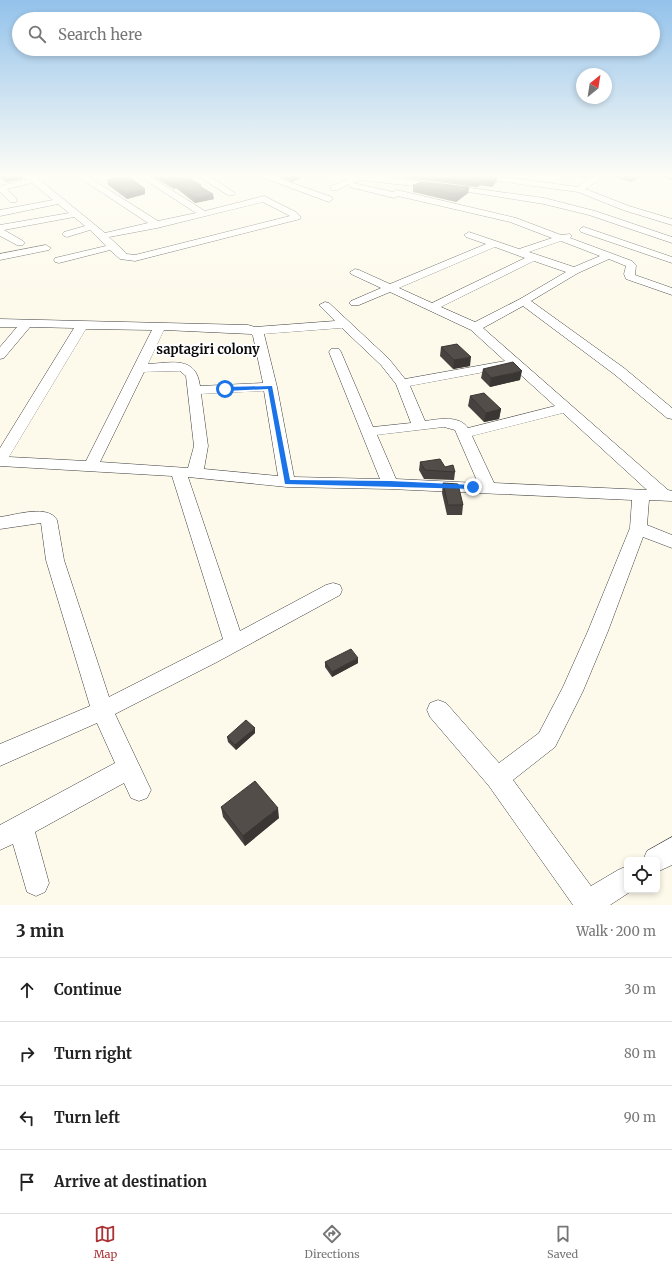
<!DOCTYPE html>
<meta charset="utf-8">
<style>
:root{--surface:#fff;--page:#f6f6f6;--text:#222;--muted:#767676;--line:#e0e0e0;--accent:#ab3335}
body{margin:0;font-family:Merriweather,serif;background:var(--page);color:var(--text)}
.controls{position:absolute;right:12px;bottom:12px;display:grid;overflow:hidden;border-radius:6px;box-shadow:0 2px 6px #0003}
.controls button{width:36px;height:36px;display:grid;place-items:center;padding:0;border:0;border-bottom:1px solid var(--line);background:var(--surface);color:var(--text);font:20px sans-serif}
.compass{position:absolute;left:576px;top:68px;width:36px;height:36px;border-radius:50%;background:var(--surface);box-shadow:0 2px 6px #0003;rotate:30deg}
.stop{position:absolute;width:12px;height:12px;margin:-9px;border:3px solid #1a73e8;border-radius:50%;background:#fff}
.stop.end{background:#1a73e8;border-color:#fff;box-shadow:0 1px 4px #0008}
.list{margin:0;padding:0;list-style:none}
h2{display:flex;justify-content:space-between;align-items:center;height:52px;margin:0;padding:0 16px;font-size:17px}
h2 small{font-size:13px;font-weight:400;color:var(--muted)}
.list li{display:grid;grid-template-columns:26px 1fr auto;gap:12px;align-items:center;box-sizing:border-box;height:64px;padding:0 16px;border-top:1px solid var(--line)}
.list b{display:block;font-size:15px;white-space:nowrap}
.list em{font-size:13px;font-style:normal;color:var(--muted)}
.icon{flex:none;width:22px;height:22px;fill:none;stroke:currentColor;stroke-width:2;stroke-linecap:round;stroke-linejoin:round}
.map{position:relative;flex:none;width:672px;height:905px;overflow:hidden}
.search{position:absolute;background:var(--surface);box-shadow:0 2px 6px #0003;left:12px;right:12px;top:12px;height:44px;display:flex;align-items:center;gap:10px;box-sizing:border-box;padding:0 14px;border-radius:22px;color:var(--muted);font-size:15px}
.sheet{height:308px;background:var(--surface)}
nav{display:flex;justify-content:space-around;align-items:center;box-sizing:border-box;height:56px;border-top:1px solid var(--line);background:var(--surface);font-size:11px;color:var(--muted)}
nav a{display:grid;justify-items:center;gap:2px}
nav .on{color:var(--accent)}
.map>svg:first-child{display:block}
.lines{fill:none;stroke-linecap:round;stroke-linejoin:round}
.minor-casing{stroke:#3e3e3e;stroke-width:1}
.minor{fill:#fff;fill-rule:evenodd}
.wall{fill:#47423f}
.shaded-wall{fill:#393633}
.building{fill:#524d49;stroke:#393633}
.route{fill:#1a73e8}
.labels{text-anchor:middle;stroke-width:4;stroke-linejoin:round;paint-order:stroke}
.neighbourhood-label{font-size:13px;font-weight:bold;fill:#0b0b0b;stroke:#fff}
</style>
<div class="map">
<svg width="672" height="905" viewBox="0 0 672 905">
<rect width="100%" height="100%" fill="#fdfaeb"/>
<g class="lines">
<defs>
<g id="minor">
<path d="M 25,176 L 35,176 L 105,233 L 148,223 L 77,176 L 87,176 L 158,221 L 196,213 L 139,176 L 149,176 L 205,211 L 264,196 L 296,212 L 301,217 L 300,219 L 135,261 L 120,259 L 110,250 L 59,263 L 55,262 L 54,260 L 55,258 L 106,246 L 90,230 L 67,237 L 64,236 L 62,234 L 64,232 L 85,226 L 74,217 L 4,230 L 23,241 L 25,243 L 23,245 L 17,245 L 0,236 L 0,225 L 69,213 L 58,204 L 0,216 L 0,210 L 53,200 L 32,183 L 7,189 L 16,198 L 17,200 L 16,202 L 10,202 L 0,192 L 0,186 L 28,179 ZM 263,202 L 290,216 L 135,255 L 127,254 L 109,237 L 157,228 Z"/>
<path d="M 198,176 L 209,176 L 235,193 L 234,195 L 228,195 Z"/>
<path d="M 259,176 L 272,176 L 332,197 L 333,199 L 329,202 L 326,201 Z"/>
<path d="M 340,176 L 372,176 L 419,181 L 544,198 L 595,211 L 672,237 L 672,243 L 589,215 L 544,204 L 469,192 L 359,180 L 353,183 L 393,192 L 397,190 L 516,218 L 561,235 L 570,234 L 572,236 L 570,238 L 632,261 L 636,265 L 635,275 L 672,288 L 672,295 L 626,279 L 624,274 L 626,266 L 609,259 L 578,273 L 531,301 L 624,368 L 672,408 L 672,419 L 667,418 L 614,374 L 523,306 L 483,328 L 668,490 L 672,491 L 672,501 L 649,500 L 647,525 L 672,535 L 672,548 L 643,537 L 608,631 L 583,691 L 555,747 L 513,780 L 591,886 L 618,870 L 627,866 L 627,890 L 633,890 L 610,905 L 573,905 L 489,786 L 430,717 L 427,710 L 430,703 L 438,700 L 446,703 L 499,763 L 539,733 L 563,687 L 588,631 L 630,528 L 632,500 L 390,489 L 287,487 L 188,477 L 240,631 L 326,585 L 333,583 L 340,585 L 342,590 L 340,595 L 217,662 L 115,714 L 151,790 L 147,798 L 139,801 L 131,798 L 124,783 L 35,832 L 49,883 L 45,892 L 36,896 L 27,892 L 13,844 L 0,850 L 0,825 L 115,763 L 97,723 L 0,766 L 0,744 L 90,706 L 46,560 L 41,523 L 0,529 L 0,517 C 16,515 48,504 57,520 L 64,560 L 109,697 L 223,639 L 172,476 L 0,466 L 0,448 L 74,328 L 30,327 L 4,358 L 0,359 L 0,347 L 17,327 L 0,327 L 0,319 L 248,325 L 255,327 L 335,321 L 319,305 L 325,302 L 329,303 L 389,359 L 405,379 L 505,361 L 471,330 L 390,292 L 359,305 L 351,305 L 349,303 L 351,301 L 381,288 L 351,274 L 350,272 L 355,269 L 359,270 L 390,284 L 486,244 L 466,237 L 464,235 L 469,232 L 519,249 L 552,238 L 510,222 L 398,196 L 394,198 L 350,187 L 349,184 L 337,190 L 331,190 L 330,188 L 331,186 L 348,179 ZM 561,241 L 600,256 L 574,267 L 529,252 ZM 495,247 L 525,258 L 432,303 L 399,288 ZM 534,261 L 566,272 L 520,299 L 475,322 L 441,307 ZM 342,328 L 381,365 L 396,384 L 411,423 L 373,427 L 341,352 L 339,349 L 331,349 L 329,352 L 380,479 L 294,477 L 277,387 L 264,334 ZM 86,329 L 152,330 L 86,461 L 9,457 ZM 164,330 L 251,334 L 253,336 L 263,383 L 200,386 C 196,355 171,363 148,364 ZM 512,367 L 555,406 L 468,428 C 459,415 439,419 425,421 L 410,386 ZM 180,371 L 186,376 L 194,446 L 188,468 L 100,462 L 144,372 ZM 264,391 L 278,476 L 204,469 L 208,446 L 201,394 ZM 563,413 L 647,490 L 494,483 L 472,436 ZM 444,427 L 455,430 L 478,483 L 396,479 L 377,435 Z"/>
<path d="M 472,176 L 497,176 L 578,187 C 586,179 593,176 605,176 L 585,189 L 629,206 L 672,219 L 672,225 L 623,210 L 578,192 L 476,178 Z"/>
<path d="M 584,227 L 672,257 L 672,263 L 581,232 L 579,230 L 581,228 Z"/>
<path d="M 46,245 L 51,248 L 49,250 L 0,260 L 0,254 Z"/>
<path d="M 672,837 L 672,865 L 657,872 L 657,860 L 643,860 L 647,851 Z"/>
</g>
</defs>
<use href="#minor" class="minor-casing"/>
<use href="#minor" class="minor"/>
</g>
<g class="wall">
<path d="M 0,176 L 22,176 L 23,179 L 6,182 L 0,178 Z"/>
<path d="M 151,176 L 197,176 L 188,178 L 202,187 L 214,199 L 195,203 L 176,188 L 174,189 Z"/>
<path d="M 278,176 L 305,176 L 292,182 Z"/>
<path d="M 390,176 L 488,176 L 497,178 L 496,182 L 492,187 L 480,185 L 477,187 Z"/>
<path d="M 568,176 L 591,176 L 588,178 Z"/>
<path d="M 610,176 L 643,176 L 631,182 Z"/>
<path d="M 659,176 L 672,176 L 672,180 Z"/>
<path d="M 107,180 L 145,189 L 145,194 L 127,199 L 108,185 Z"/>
<path d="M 413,185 L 469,187 L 468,193 L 456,202 L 413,192 Z"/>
<path d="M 441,347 L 470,366 L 453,369 L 440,356 Z"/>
<path d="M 483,369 L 520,380 L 490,387 L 481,378 Z"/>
<path d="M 470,396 L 501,409 L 499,419 L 484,422 L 468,406 Z"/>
<path d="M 420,462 L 445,467 L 455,472 L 454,480 L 424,479 L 419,470 Z"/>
<path d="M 443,483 L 463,505 L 462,515 L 447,515 L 442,493 Z"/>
<path d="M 325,662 L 358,663 L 332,677 L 325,667 Z"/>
<path d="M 255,733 L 236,750 L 228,742 L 227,737 Z"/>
<path d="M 221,807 L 279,818 L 245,846 L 223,817 Z"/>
</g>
<g class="shaded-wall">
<path d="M 4,176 L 22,176 L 23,179 L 6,182 Z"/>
<path d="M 182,176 L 197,176 L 182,180 Z"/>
<path d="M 305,176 L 292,182 L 292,177 Z"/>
<path d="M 634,176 L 643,176 L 631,182 L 632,177 Z"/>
<path d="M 497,178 L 496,182 L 492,187 L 493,182 Z"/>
<path d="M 480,181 L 480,185 L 477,187 L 477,183 Z"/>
<path d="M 175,183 L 176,188 L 174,189 L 173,184 Z"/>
<path d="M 469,187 L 468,193 L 456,202 L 457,195 Z"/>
<path d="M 145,189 L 145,194 L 127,199 L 126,194 Z"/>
<path d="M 213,194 L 214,199 L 195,203 L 195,198 Z"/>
<path d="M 471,357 L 470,366 L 453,369 L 454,360 Z"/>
<path d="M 522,371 L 520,380 L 490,387 L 491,378 Z"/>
<path d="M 501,409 L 499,419 L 484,422 L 486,413 Z"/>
<path d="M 358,658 L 358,663 L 332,677 L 332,672 Z"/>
<path d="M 255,728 L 255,733 L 236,750 L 235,745 Z"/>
<path d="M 278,808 L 279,818 L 245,846 L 243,836 Z"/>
</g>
<g class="building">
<path d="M 122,176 L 128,176 L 145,189 L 126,194 L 107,180 Z"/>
<path d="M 160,176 L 185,176 L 201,185 L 199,186 L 213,194 L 195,198 L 175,183 L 173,184 Z"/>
<path d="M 427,176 L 488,176 L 497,178 L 493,182 L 480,181 L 477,183 Z"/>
<path d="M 421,182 L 469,187 L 457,195 L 413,185 Z"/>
<path d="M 457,344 L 471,357 L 454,360 L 441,347 Z"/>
<path d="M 513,362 L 522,371 L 491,378 L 483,369 Z"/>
<path d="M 484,393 L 501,409 L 486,413 L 470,396 Z"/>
<path d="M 440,459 L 445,467 L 453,465 L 455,472 L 425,470 L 420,462 Z"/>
<path d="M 443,483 L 458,484 L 463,505 L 448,505 Z"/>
<path d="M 351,649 L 358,658 L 332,672 L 325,662 Z"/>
<path d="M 246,720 L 255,728 L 235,745 L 227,737 Z"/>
<path d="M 255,781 L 278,808 L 243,836 L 221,807 Z"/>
</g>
<linearGradient id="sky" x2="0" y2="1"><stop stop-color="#93c2eb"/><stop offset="0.58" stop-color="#fefdf6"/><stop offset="1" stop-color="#fefdf6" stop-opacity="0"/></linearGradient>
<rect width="672" height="303" fill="url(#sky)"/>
<path class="route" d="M 272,386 L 290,480 L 390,481 L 473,485 L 476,487 L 473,489 L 285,484 L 268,389 L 225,391 L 222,389 L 225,387 Z"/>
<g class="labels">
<g class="neighbourhood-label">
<text x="208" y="354">saptagiri colony</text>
</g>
</g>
</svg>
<div class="controls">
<button><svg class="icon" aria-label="locate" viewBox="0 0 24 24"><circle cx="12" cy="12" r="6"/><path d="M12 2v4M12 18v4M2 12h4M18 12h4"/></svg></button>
</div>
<svg class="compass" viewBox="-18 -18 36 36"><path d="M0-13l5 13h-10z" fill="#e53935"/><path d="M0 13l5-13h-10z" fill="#767676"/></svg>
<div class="stop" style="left:225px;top:389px"></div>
<div class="stop end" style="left:473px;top:487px"></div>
<div class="search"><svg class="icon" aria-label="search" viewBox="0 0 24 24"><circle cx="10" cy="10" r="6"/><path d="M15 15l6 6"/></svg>Search here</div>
</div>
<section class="sheet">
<h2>3 min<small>Walk · 200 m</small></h2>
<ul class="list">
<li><svg class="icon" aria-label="ahead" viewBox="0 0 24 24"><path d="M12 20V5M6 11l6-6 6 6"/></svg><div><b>Continue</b></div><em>30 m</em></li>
<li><svg class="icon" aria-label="right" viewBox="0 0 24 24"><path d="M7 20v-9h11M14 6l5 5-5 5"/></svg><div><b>Turn right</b></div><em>80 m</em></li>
<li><svg class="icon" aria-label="left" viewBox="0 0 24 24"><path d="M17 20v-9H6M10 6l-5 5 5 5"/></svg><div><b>Turn left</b></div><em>90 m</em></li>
<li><svg class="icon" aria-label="arrive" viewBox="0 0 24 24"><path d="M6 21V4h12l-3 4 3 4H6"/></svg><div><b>Arrive at destination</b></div></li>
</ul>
</section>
<nav>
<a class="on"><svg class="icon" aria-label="map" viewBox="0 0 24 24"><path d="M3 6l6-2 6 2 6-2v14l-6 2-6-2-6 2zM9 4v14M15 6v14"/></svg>Map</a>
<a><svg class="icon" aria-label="directions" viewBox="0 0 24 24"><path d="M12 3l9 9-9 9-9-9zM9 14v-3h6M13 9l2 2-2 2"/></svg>Directions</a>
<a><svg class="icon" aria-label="saved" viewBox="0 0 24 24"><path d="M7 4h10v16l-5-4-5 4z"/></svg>Saved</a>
</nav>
